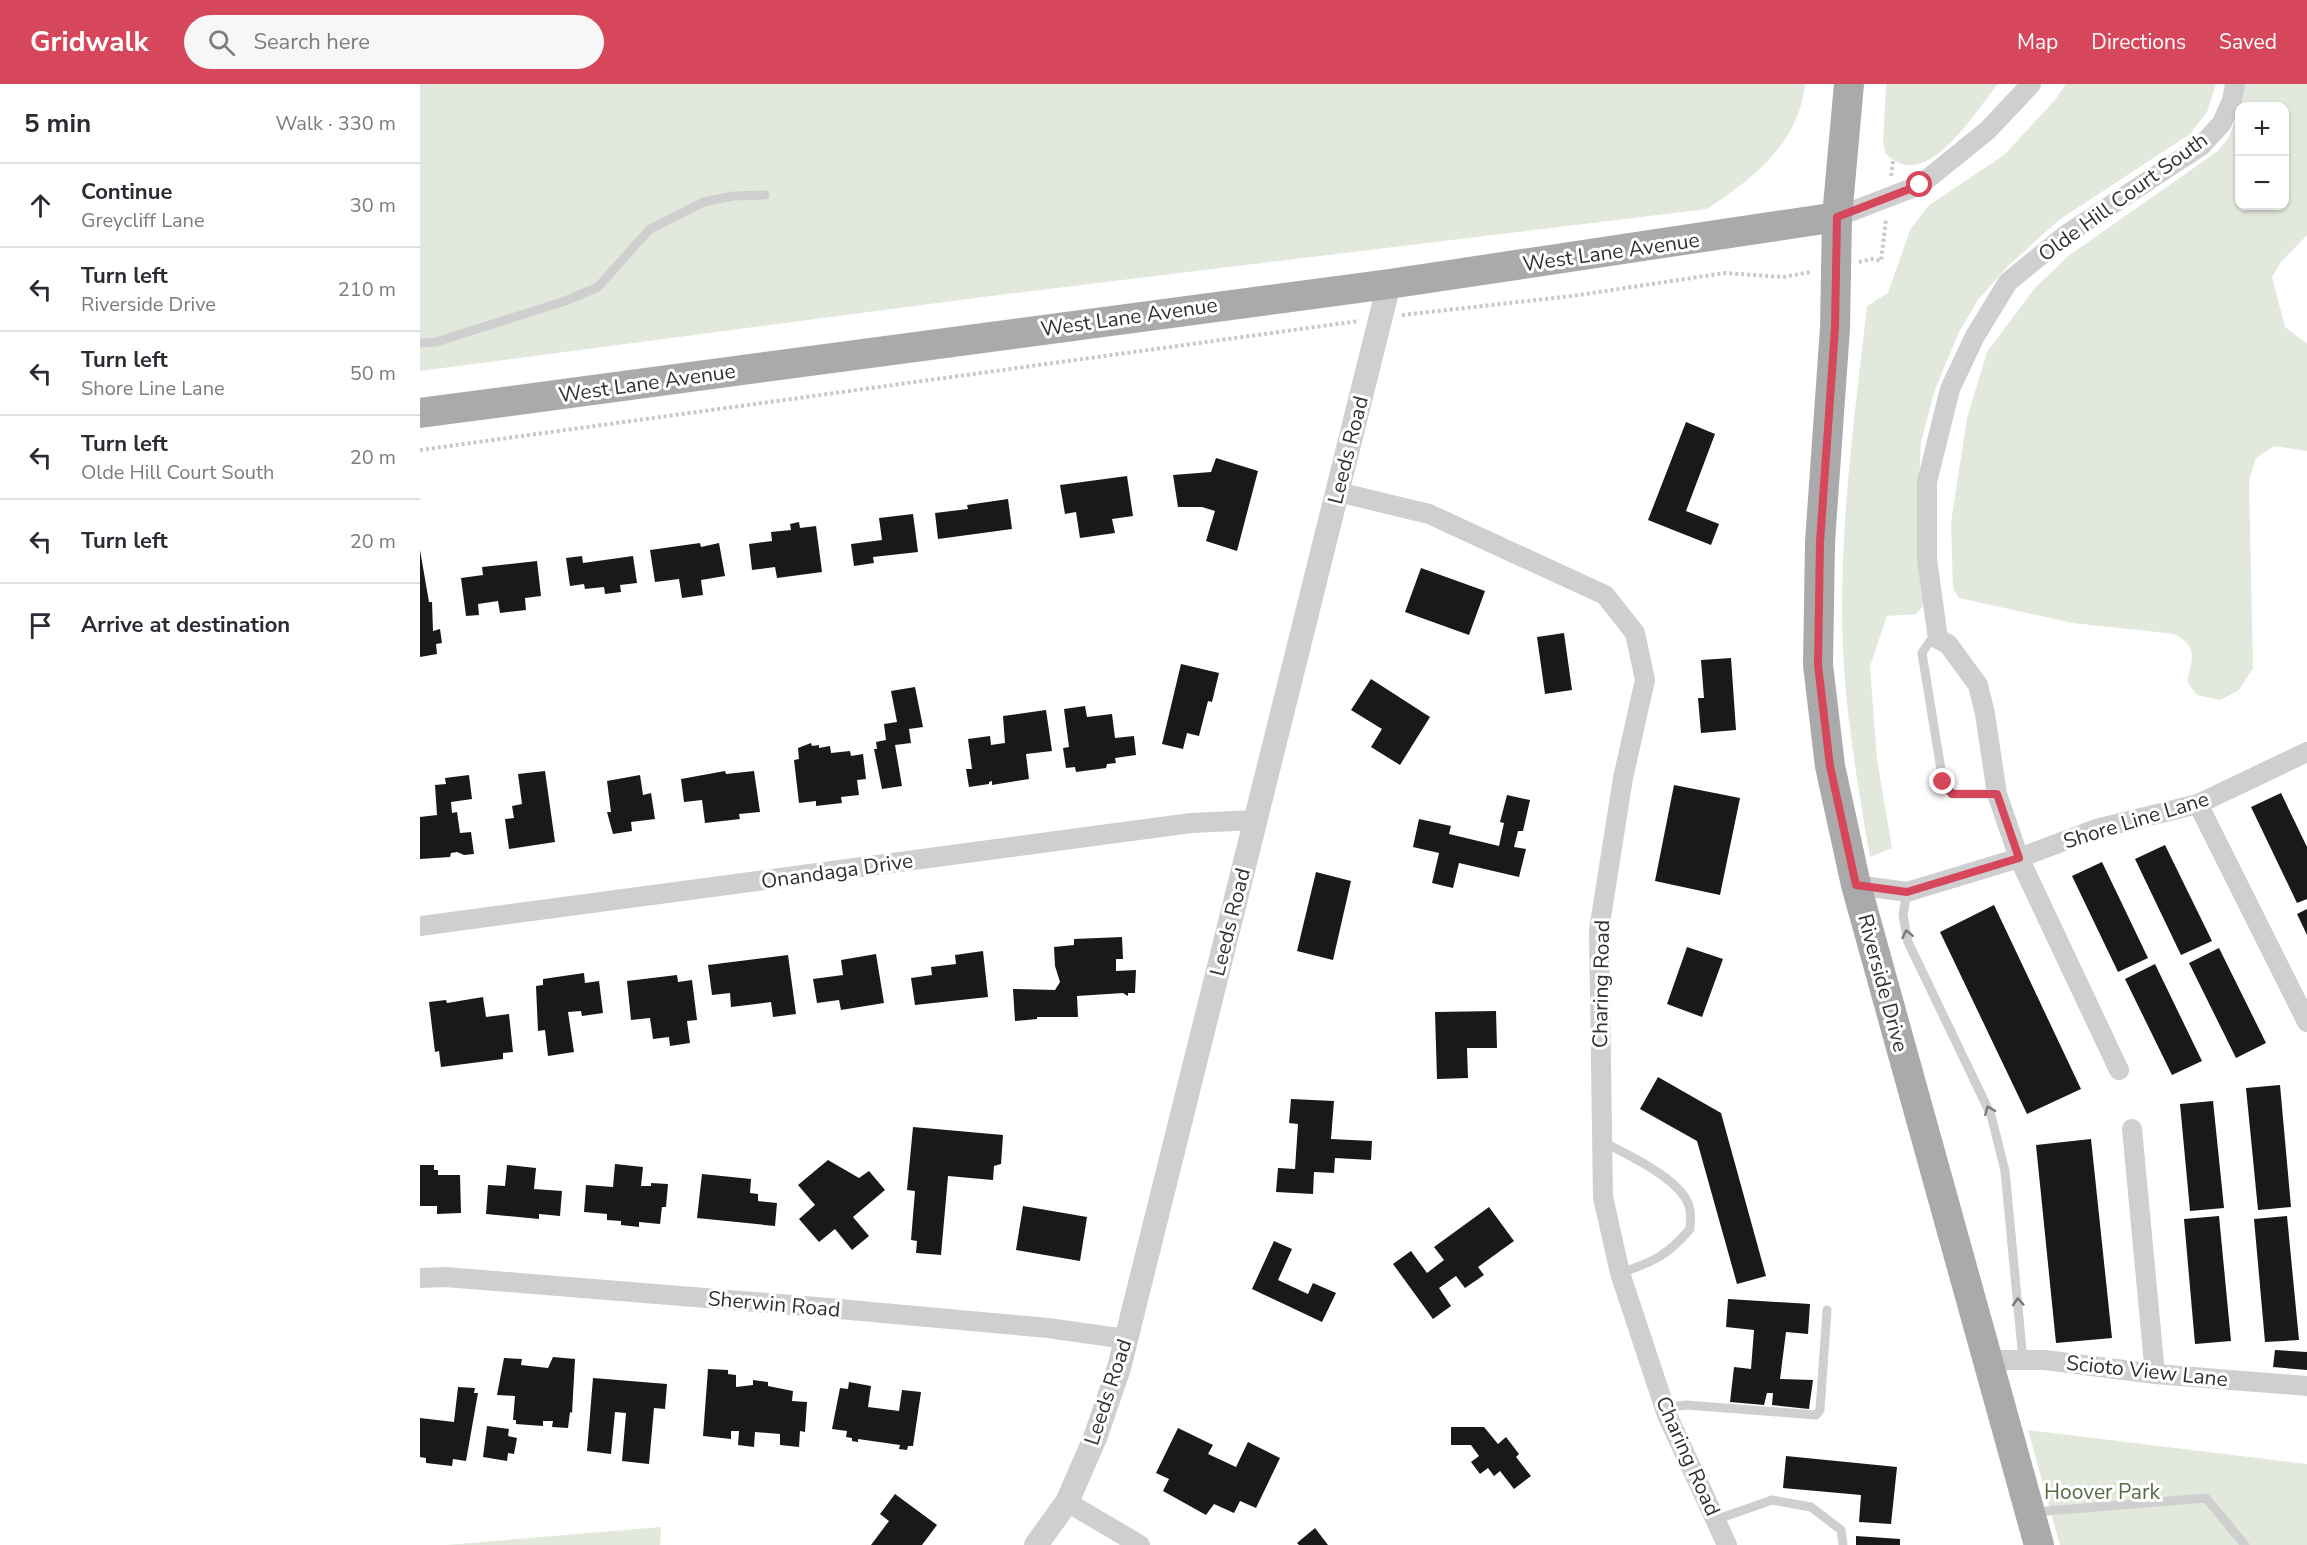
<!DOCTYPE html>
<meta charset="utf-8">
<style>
:root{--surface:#fff;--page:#f7f7f7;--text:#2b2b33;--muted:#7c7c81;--line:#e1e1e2;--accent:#d6475c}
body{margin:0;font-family:"Nunito Sans",sans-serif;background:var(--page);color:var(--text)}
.controls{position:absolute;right:18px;top:18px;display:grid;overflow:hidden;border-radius:12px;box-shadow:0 2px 4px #0004}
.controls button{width:54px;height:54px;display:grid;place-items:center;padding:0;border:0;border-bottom:2px solid var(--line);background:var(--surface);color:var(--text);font:30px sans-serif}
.stop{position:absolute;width:18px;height:18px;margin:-14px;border:4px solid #d6475c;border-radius:50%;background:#fff}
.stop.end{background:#d6475c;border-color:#fff;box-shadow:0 2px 6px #0008}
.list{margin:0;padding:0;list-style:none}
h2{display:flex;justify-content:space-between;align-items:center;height:78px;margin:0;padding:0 24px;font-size:26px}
h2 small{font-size:20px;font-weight:400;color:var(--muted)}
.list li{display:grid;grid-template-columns:39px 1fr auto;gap:18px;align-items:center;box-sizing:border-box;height:84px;padding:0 24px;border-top:2px solid var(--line)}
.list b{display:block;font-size:22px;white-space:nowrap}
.list p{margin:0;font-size:20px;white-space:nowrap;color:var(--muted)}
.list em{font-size:20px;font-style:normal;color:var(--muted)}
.icon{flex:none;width:33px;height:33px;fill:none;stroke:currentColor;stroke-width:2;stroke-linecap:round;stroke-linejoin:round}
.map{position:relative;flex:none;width:1887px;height:1461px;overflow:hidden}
header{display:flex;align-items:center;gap:36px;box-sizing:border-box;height:84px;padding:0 30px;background:var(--accent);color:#fff}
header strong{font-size:28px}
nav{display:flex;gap:33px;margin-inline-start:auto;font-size:21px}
.search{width:420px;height:54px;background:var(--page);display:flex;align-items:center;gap:15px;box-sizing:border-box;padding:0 21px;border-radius:33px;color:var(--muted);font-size:22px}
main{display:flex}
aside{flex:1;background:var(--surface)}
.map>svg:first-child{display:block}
.green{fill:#e3e8dc}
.building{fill:#191919}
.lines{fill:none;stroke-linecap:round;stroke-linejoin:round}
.path{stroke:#c9c9c9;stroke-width:4;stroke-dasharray:3 3;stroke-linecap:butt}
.service{stroke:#cfcfcf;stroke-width:9}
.minor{stroke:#cfcfcf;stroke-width:20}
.tertiary{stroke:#cfcfcf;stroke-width:24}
.primary{stroke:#aaa;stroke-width:30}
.oneway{stroke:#797979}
.route{stroke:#d6475c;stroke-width:8}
.labels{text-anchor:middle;stroke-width:6;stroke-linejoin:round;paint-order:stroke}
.street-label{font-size:21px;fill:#323232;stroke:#fff}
.park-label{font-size:21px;fill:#586b43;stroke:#fff}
</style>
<header>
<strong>Gridwalk</strong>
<div class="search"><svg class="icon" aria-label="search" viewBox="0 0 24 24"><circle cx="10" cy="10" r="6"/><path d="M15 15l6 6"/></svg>Search here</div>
<nav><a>Map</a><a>Directions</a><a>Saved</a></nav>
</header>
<main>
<aside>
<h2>5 min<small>Walk · 330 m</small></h2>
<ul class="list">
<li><svg class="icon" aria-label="ahead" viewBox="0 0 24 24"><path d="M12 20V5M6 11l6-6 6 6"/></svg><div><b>Continue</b><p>Greycliff Lane</p></div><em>30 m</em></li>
<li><svg class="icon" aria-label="left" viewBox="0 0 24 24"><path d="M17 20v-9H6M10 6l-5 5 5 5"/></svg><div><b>Turn left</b><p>Riverside Drive</p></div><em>210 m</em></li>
<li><svg class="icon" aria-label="left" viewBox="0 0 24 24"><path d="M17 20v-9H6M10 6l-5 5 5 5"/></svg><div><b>Turn left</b><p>Shore Line Lane</p></div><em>50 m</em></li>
<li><svg class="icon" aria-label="left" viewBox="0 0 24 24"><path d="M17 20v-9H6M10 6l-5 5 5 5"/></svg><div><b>Turn left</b><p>Olde Hill Court South</p></div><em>20 m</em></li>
<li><svg class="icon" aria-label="left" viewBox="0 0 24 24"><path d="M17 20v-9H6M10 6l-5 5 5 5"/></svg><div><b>Turn left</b></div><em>20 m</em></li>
<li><svg class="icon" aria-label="arrive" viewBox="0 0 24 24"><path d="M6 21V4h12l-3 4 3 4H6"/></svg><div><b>Arrive at destination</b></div></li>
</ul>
</aside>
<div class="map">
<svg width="1887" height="1461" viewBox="0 0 1887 1461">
<rect width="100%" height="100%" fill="#fff"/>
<g class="green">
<path d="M 0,0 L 1385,0 C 1379,59 1334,94 1287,125 L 571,212 L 0,287 Z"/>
<path d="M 1466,0 L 1578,0 C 1554,29 1506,111 1466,70 L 1463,59 Z"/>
<path d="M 1646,0 L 1796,0 L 1787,28 L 1770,50 L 1639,136 L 1588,182 L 1558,216 L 1539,248 L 1514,308 L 1501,359 L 1497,433 L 1504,521 L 1496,530 L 1467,532 L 1450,582 L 1457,675 L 1472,764 L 1450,773 C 1440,715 1430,656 1425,597 C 1415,473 1433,346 1447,222 L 1468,209 L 1490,146 L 1508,122 L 1584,71 L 1635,16 Z"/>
<path d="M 1823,0 L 1887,0 L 1887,151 L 1861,178 L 1852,193 L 1865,243 L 1887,260 L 1887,367 L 1854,362 L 1836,374 L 1829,396 L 1833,584 L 1819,606 L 1800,616 L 1777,611 L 1767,598 C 1772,574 1779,563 1754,550 L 1653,539 L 1539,514 L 1533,504 L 1531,439 L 1547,334 L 1567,268 L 1614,205 L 1648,172 L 1798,67 L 1809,53 L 1820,23 L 1820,122 L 1864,122 L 1864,22 L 1820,22 Z"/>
<path d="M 1608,1346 L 1887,1380 L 1887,1461 L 1640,1461 Z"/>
<path d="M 241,1443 L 240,1461 L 26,1461 Z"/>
</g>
<g class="building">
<path d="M 1266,338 L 1295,350 L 1266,427 L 1299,440 L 1291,461 L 1228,436 Z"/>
<path d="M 796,374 L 838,387 L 817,467 L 786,457 L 795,427 L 782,423 L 758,423 L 753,391 L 791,388 Z"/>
<path d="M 707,392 L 713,432 L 692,435 L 695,449 L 660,454 L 656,428 L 645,430 L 640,401 Z"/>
<path d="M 588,415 L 592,445 L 518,455 L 515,429 L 548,425 L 547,421 Z"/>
<path d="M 493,430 L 498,468 L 453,473 L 454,479 L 434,482 L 431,460 L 462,456 L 459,434 Z"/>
<path d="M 379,438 L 380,444 L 396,442 L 402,488 L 357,494 L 355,483 L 332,486 L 329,460 L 352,457 L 351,448 L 371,446 L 370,440 Z"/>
<path d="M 280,459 L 281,463 L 299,459 L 305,492 L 281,496 L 283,511 L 262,514 L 259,495 L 235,498 L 230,466 Z"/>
<path d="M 0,466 L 9,518 L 12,518 L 13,547 L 20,545 L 22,559 L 16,560 L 17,570 L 0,573 Z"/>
<path d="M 162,472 L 163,479 L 213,472 L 217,499 L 200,501 L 201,508 L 185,510 L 184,503 L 165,505 L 164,500 L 150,502 L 146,474 Z"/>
<path d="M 117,477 L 121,512 L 105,514 L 106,526 L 80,529 L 78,517 L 58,520 L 59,531 L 46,532 L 41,494 L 63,491 L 62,483 Z"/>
<path d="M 1001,484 L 1065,507 L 1049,551 L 985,528 Z"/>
<path d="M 1144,549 L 1152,606 L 1125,610 L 1117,553 Z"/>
<path d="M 1311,574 L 1316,646 L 1281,649 L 1278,614 L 1284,614 L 1281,576 Z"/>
<path d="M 761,580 L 799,589 L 792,618 L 788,617 L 779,652 L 767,649 L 763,665 L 742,660 Z"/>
<path d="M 951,595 L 1010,633 L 980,681 L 951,663 L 962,645 L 931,626 Z"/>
<path d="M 495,603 L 503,643 L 489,645 L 491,659 L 475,661 L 482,702 L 462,705 L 454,665 L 457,665 L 456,658 L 466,656 L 464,640 L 477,638 L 471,607 Z"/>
<path d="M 665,622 L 667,633 L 692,630 L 695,654 L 714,652 L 716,671 L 695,674 L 696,679 L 687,680 L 686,684 L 656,688 L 655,683 L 646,684 L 643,664 L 649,663 L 644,625 Z"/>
<path d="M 626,626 L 632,667 L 606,670 L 609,695 L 572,701 L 572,697 L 569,698 L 569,700 L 549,703 L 546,685 L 552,685 L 548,655 L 570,652 L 571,661 L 585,659 L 583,632 Z"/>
<path d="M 391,659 L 392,662 L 399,661 L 399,664 L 410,662 L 411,669 L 430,667 L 431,672 L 443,670 L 446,695 L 437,696 L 439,711 L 421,713 L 422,719 L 396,722 L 396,717 L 379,719 L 374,676 L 379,675 L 378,664 Z"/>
<path d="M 125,687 L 135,758 L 89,765 L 85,735 L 94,734 L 92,722 L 102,720 L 98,690 Z"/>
<path d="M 305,687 L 306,690 L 334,687 L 340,728 L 319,730 L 320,735 L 285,739 L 282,716 L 264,718 L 261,695 Z"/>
<path d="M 49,691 L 52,715 L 31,718 L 32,729 L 37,728 L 40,749 L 51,748 L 54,770 L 44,771 L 37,768 L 31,769 L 30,773 L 0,775 L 0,733 L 17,731 L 15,701 L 26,700 L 25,694 Z"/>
<path d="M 220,691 L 223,711 L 231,709 L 235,735 L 211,738 L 212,747 L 193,750 L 187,728 L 191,728 L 187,697 Z"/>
<path d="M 1254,701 L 1320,714 L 1300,811 L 1235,797 Z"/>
<path d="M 1861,709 L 1887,763 L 1887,815 L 1877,819 L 1831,723 Z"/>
<path d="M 1087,711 L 1110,716 L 1103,747 L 1098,747 L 1094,763 L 1106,765 L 1099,793 L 1039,779 L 1033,804 L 1012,799 L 1019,769 L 993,763 L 999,735 L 1031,742 L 1029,750 L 1079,762 L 1084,739 L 1080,738 Z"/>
<path d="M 1745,761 L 1792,857 L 1761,871 L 1715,775 Z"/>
<path d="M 1682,778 L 1728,874 L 1698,888 L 1652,792 Z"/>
<path d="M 896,788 L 931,797 L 913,876 L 877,867 Z"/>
<path d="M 1574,821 L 1661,1005 L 1607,1030 L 1520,848 Z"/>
<path d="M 1887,825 L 1887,851 L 1877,830 Z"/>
<path d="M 702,853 L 703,875 L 696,875 L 696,887 L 716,886 L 715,909 L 708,909 L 708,912 L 703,909 L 657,912 L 658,933 L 617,933 L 617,935 L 595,937 L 593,905 L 635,906 L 640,898 L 635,882 L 634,863 L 654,861 L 654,855 Z"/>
<path d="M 1267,863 L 1303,875 L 1282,933 L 1247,920 Z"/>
<path d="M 1799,864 L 1846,959 L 1816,974 L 1769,879 Z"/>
<path d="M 563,867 L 568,913 L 495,921 L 491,894 L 512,891 L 511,883 L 536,880 L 535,871 Z"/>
<path d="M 456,870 L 464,919 L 421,926 L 419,916 L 397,919 L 393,895 L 423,891 L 421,876 Z"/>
<path d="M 368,871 L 376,930 L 353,933 L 351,918 L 311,923 L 310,909 L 292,911 L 288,881 Z"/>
<path d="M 1735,880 L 1782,977 L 1752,991 L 1705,895 Z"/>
<path d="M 164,889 L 165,899 L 179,897 L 183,929 L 162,932 L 161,927 L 148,928 L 154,968 L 128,972 L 125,946 L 118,947 L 116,902 L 123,901 L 123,895 Z"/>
<path d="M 257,891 L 258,898 L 272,896 L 277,936 L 267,937 L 270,959 L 250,962 L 249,953 L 233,955 L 230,934 L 211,936 L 207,897 Z"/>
<path d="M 63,913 L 66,933 L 89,930 L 93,968 L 83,969 L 83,975 L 21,983 L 19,967 L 15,968 L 9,918 L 26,916 L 27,919 Z"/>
<path d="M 1076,927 L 1077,964 L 1047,964 L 1048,994 L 1017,995 L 1015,928 Z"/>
<path d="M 1238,993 L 1301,1029 L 1346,1192 L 1317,1200 L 1277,1057 L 1220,1025 Z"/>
<path d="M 1860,1001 L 1871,1123 L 1838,1126 L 1826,1004 Z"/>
<path d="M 871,1015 L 914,1017 L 911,1055 L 952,1057 L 951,1076 L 915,1074 L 914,1089 L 894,1088 L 893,1110 L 856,1108 L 858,1084 L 875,1085 L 878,1040 L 869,1039 Z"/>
<path d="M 1793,1017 L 1804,1124 L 1770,1127 L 1760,1020 Z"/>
<path d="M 493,1043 L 583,1051 L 581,1080 L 574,1082 L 573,1096 L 528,1092 L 521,1171 L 496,1169 L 497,1157 L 491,1156 L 495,1107 L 487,1106 Z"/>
<path d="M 1671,1055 L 1692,1254 L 1636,1259 L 1616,1061 Z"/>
<path d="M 408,1076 L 439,1094 L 449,1087 L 465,1106 L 433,1133 L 449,1152 L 432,1166 L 415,1145 L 399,1158 L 379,1135 L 395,1121 L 378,1101 Z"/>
<path d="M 195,1080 L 223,1083 L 221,1102 L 231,1102 L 231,1099 L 248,1100 L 246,1123 L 242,1123 L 240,1140 L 219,1138 L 219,1143 L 201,1141 L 201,1137 L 187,1136 L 187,1130 L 164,1128 L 166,1101 L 193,1103 Z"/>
<path d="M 0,1081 L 14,1081 L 14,1086 L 18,1086 L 18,1091 L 40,1091 L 41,1129 L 17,1130 L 17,1122 L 0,1122 Z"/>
<path d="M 87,1081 L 116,1084 L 114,1105 L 142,1107 L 140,1132 L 119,1130 L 119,1135 L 66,1130 L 68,1101 L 85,1102 Z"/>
<path d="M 282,1090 L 331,1095 L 330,1109 L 338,1110 L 338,1117 L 357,1119 L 355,1142 L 277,1134 Z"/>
<path d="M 603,1122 L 667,1133 L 660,1177 L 596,1166 Z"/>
<path d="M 1069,1123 L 1094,1157 L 1058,1183 L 1064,1191 L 1045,1204 L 1036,1192 L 1019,1204 L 1031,1222 L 1013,1235 L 973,1180 L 991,1167 L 1007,1189 L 1024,1176 L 1014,1163 Z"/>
<path d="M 1799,1132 L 1811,1257 L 1775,1260 L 1764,1135 Z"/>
<path d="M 1867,1132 L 1879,1256 L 1845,1258 L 1834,1135 Z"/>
<path d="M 854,1157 L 872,1165 L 858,1196 L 888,1210 L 893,1199 L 916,1209 L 902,1238 L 832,1205 Z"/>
<path d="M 1308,1215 L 1390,1220 L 1388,1250 L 1366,1248 L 1360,1295 L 1393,1296 L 1389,1325 L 1352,1321 L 1353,1309 L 1347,1309 L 1344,1321 L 1310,1318 L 1314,1283 L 1331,1285 L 1334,1246 L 1306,1243 Z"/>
<path d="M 1855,1266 L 1887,1268 L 1887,1286 L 1853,1283 Z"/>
<path d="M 133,1273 L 155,1275 L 152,1329 L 150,1328 L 148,1344 L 132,1343 L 133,1337 L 123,1337 L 123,1342 L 96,1340 L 96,1336 L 93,1336 L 95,1312 L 77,1311 L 84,1274 L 102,1275 L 101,1281 L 128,1284 Z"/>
<path d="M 288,1285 L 308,1286 L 308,1290 L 316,1291 L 316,1303 L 333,1301 L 333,1296 L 348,1298 L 348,1302 L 373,1307 L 372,1317 L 387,1318 L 385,1348 L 380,1347 L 379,1363 L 360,1361 L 360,1350 L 335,1348 L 334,1363 L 318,1361 L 319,1347 L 311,1347 L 311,1355 L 283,1352 Z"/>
<path d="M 173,1294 L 247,1300 L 245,1325 L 234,1324 L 229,1380 L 202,1377 L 206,1329 L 195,1328 L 191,1370 L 167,1367 Z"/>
<path d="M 429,1298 L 451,1302 L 448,1323 L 479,1327 L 482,1306 L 501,1308 L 493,1362 L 488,1362 L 487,1366 L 479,1365 L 480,1361 L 438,1355 L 438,1358 L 432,1357 L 432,1354 L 426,1353 L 427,1347 L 412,1345 L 420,1304 L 428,1305 Z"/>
<path d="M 38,1303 L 55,1304 L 54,1309 L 58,1309 L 46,1377 L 33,1375 L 32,1382 L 6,1379 L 6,1374 L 0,1373 L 0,1334 L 34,1338 Z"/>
<path d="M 67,1342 L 89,1345 L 88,1352 L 97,1354 L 94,1370 L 88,1369 L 87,1377 L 63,1373 Z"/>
<path d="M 1031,1343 L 1064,1343 L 1078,1360 L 1086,1353 L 1099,1370 L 1096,1373 L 1111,1392 L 1094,1405 L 1080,1387 L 1074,1392 L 1068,1384 L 1060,1390 L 1051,1378 L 1059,1372 L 1051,1361 L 1031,1361 Z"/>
<path d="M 758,1344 L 793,1361 L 788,1370 L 816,1383 L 828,1358 L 860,1374 L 836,1424 L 820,1417 L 814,1429 L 794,1420 L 786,1431 L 743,1407 L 749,1395 L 736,1389 Z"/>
<path d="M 1366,1372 L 1477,1383 L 1471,1440 L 1439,1438 L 1441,1411 L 1363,1404 Z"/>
<path d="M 475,1410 L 517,1441 L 502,1461 L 451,1461 L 469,1437 L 460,1430 Z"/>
<path d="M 895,1444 L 908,1461 L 879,1461 L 877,1459 Z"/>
<path d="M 1436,1452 L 1480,1455 L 1480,1461 L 1436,1461 Z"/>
</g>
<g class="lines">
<g class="path">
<path d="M 1471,92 L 1473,77"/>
<path d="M 1439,178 L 1452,175 L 1461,177 L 1466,135"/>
<path d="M 982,231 L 1152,212 L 1305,189 L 1363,193 L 1391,188"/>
<path d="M 0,366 L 939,237"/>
</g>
<g class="service">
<path d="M 0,259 L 16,258 L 145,217 L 178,203 L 229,146 L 283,118 L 314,112 L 345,111"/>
<path d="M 1518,555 L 1510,557 L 1502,569 L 1523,698 L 1532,710 L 1577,710"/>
<path d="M 1487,808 L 1483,831 L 1488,858 L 1571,1031 L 1585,1087 L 1603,1276"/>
<path d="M 1181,1057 C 1206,1070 1265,1096 1270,1126 C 1271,1132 1270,1139 1270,1145 C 1247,1172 1233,1178 1200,1189"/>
<path d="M 1244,1324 L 1266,1321 L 1396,1331 L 1400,1326 L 1407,1226"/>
<path d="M 1615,1428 L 1786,1414 L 1825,1461"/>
<path d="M 1295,1436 L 1352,1416 L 1391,1423 L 1421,1446 L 1423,1461"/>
</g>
<g class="minor">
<path d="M 1417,133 L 1500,101 L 1568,46 L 1611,0"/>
<path d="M 918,408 L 1009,430 L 1185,511 L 1215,549 L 1225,596 L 1203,694 L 1179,846 L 1183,1113 L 1200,1189 L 1247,1331 L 1307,1461"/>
<path d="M 1778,720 L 1887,938"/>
<path d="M 1436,801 L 1487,808 L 1599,774 L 1676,745 L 1778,720 L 1887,668"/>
<path d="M 0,842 L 771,739 L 835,736"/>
<path d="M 1699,986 L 1599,774 L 1577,710 L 1565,630 L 1558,601 L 1528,560 L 1518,555 L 1507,475 L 1507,398 L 1530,305 L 1555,252 L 1588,198 L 1647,150 L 1781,62 L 1802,39 L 1812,16 L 1815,0"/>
<path d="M 1712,1045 L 1735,1290"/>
<path d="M 0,1194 L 25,1193 L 397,1223 L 628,1244 L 706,1255"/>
<path d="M 1567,1276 L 1625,1276 L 1735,1290 L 1887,1302"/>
<path d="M 647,1418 L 720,1461"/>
</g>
<path class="tertiary" d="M 616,1461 L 647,1418 L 675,1354 L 699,1284 L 969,200"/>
<g class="primary">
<path d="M 1429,0 L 1417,133 L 1415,244 L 1400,458 L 1398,581 L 1410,682 L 1436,801 L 1619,1461"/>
<path d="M 0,329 L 969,200 L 1417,133"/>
</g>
</g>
<defs><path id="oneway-chevron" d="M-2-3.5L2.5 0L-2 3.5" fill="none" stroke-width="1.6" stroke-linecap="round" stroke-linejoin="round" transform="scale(1.5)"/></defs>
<g class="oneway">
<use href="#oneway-chevron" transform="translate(1487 850) rotate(-102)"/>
<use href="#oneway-chevron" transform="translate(1569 1026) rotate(-112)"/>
<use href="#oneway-chevron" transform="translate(1598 1218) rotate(-94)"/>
</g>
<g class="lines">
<path class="route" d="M 1500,101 L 1417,133 L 1415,244 L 1400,458 L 1398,581 L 1410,682 L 1436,801 L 1487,808 L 1599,774 L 1577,710 L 1532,710 L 1523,698"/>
</g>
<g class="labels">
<g class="street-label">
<text transform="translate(1703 113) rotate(-36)" y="7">Olde Hill Court South</text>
<text transform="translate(1191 168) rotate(-8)" y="7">West Lane Avenue</text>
<text transform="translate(709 233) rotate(-8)" y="7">West Lane Avenue</text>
<text transform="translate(227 299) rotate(-8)" y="7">West Lane Avenue</text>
<text transform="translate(928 366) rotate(-76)" y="7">Leeds Road</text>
<text transform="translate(1716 736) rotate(-17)" y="7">Shore Line Lane</text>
<text transform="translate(417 787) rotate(-8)" y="7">Onandaga Drive</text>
<text transform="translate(810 838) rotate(-76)" y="7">Leeds Road</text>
<text transform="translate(1463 899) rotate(75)" y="7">Riverside Drive</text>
<text transform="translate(1181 900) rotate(-89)" y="7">Charing Road</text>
<text transform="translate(354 1220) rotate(5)" y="7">Sherwin Road</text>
<text transform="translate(1727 1287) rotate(6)" y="7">Scioto View Lane</text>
<text transform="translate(688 1308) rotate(-72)" y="7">Leeds Road</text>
<text transform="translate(1268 1372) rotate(66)" y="7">Charing Road</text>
</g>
<g class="park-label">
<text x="1682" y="1415">Hoover Park</text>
</g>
</g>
</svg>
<div class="controls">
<button>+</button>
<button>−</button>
</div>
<div class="stop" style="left:1500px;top:101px"></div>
<div class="stop end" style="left:1523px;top:698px"></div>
</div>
</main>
